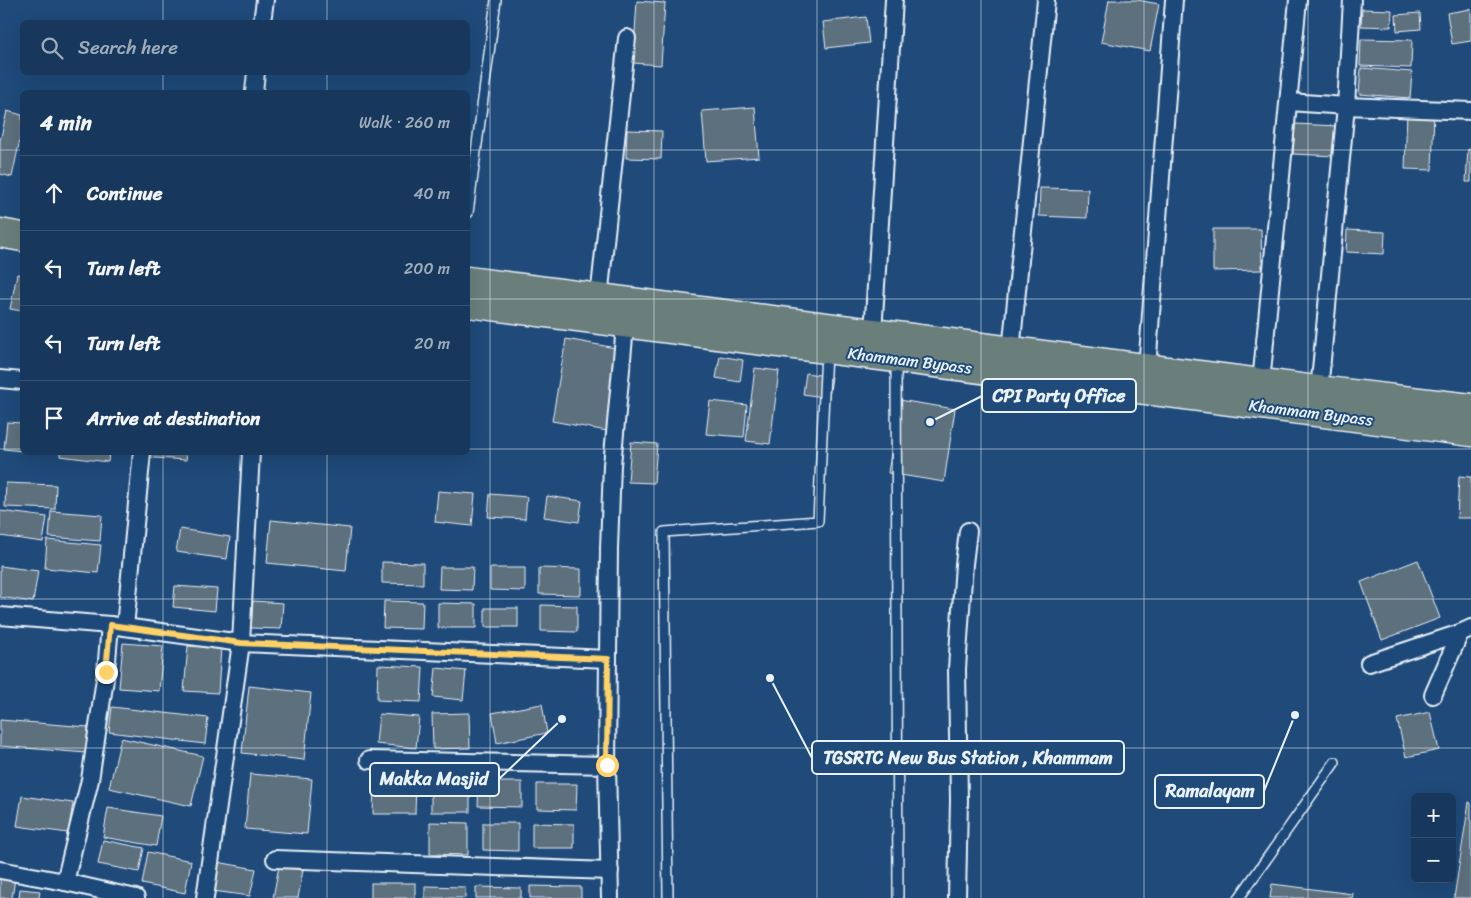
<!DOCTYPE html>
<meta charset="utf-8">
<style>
:root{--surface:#17385c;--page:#244365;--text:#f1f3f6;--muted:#9eacbb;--line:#365272}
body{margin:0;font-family:Sriracha,sans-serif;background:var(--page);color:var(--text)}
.controls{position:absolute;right:15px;bottom:15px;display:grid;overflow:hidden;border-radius:8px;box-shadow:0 5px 20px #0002}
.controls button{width:45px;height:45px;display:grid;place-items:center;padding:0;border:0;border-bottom:1px solid var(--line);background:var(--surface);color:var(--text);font:25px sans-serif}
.stop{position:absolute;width:15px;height:15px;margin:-11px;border:4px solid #ffd166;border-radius:50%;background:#fff}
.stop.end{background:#ffd166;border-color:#fff;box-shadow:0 1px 5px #0008}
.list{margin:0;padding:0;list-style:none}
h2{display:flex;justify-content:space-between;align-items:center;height:65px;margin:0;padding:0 20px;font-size:21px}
h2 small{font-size:16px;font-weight:400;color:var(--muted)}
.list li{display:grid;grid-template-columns:32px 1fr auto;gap:15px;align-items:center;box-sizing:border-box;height:75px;padding:0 20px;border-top:1px solid var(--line)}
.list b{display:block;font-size:19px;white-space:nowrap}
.list em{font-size:16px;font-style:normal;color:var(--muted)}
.icon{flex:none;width:28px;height:28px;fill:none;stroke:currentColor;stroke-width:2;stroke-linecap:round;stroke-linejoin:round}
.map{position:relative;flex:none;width:1471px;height:898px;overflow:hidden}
.search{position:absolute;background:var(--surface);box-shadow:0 5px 20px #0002;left:20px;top:20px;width:450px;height:55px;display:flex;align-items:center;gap:12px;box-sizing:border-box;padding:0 18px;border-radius:8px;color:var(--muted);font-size:19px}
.panel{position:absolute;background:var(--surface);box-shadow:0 5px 20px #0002;left:20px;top:90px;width:450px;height:365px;border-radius:8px}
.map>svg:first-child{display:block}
.building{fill:#5d6f7e;stroke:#e8f1f8}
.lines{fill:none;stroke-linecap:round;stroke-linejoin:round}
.service-casing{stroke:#e8f1f8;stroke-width:12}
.minor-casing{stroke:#e8f1f8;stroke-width:20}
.trunk-casing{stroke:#e8f1f8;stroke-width:31}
.service{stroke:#1f4a7a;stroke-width:9}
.minor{stroke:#1f4a7a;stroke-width:16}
.trunk{stroke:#6b7f7c;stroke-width:28}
.route{stroke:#ffd166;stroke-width:6}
.grid{fill:none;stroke:#e8f1f8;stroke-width:1;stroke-opacity:0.55}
.labels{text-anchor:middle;stroke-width:4;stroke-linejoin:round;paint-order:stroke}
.street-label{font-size:16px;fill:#e8f1f8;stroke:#1f4a7a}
.leader{fill:none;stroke:#e8f1f8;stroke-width:2}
.callout-dot{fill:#e8f1f8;stroke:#1f4a7a;stroke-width:2}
.callout{fill:#1f4a7a;stroke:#e8f1f8;stroke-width:2}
.callout-label{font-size:18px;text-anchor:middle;font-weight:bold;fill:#e8f1f8}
</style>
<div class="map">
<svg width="1471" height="898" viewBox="0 0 1471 898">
<rect width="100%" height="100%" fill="#1f4a7a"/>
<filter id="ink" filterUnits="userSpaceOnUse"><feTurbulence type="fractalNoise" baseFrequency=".02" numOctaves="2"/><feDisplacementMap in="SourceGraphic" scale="10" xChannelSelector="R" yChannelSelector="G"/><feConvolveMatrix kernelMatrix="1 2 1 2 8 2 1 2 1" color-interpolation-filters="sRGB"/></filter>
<g filter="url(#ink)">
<g class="building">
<path d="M 1109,0 L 1137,0 L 1159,4 L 1150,51 L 1101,42 Z"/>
<path d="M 637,1 L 665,3 L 661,65 L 633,63 Z"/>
<path d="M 1362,9 L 1392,10 L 1391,27 L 1361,26 Z"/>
<path d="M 1471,9 L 1471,41 L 1452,44 L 1447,13 Z"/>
<path d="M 1420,13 L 1421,29 L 1397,31 L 1396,15 Z"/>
<path d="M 866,17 L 869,43 L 826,48 L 823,22 Z"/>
<path d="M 1361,39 L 1412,40 L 1411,68 L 1360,66 Z"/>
<path d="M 1361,68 L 1412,72 L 1410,98 L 1359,94 Z"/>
<path d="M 755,107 L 759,157 L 706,161 L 702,111 Z"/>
<path d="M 7,111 L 22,115 L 22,130 L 12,177 L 0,174 L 0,141 Z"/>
<path d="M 1407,111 L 1434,111 L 1432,170 L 1405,169 Z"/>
<path d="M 1295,124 L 1337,126 L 1335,156 L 1293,154 Z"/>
<path d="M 627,130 L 662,131 L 661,159 L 626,158 Z"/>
<path d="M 1468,149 L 1471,150 L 1471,182 L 1466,182 Z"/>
<path d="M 1040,188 L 1088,189 L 1087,218 L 1039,216 Z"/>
<path d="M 1213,229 L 1261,229 L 1262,270 L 1213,271 Z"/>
<path d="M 1347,230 L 1385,232 L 1384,254 L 1346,252 Z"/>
<path d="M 17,274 L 22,275 L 22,311 L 10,309 Z"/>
<path d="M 566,339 L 621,349 L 607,431 L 552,421 Z"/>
<path d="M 720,356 L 743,360 L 740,382 L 716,378 Z"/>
<path d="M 755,368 L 779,371 L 770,444 L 746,441 Z"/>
<path d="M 806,373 L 832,377 L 829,398 L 803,394 Z"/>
<path d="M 899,400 L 955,409 L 944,482 L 888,473 Z"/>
<path d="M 710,401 L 747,405 L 744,437 L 706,434 Z"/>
<path d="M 7,422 L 22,423 L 22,451 L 4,449 Z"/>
<path d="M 631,442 L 657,444 L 654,483 L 628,482 Z"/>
<path d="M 60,452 L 109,452 L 108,462 L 60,456 Z"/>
<path d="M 139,452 L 187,452 L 186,460 L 139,457 Z"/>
<path d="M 1459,476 L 1471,477 L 1471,518 L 1457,518 Z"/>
<path d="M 6,483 L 56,485 L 55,509 L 5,507 Z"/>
<path d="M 438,491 L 475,494 L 472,526 L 435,522 Z"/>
<path d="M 490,494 L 527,497 L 525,519 L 488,517 Z"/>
<path d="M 547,496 L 582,501 L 579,522 L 544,517 Z"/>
<path d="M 0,511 L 47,517 L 43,542 L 0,536 Z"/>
<path d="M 51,511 L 102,515 L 100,541 L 49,537 Z"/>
<path d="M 271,520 L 350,528 L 346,571 L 267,563 Z"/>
<path d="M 180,529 L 230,537 L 227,559 L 176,552 Z"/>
<path d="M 47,540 L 101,545 L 98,573 L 45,568 Z"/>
<path d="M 1418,560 L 1440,618 L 1382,640 L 1361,582 Z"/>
<path d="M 382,562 L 423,563 L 423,584 L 382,583 Z"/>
<path d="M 0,566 L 38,571 L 33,602 L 0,597 Z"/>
<path d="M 440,567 L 473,567 L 472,590 L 439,589 Z"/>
<path d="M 490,568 L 525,568 L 525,591 L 490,590 Z"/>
<path d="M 539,568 L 581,569 L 581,595 L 539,594 Z"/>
<path d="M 175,586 L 217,589 L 215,611 L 173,607 Z"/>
<path d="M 253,601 L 283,603 L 281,629 L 251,628 Z"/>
<path d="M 384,601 L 423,602 L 422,629 L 383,628 Z"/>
<path d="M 438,603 L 476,604 L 476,628 L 438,628 Z"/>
<path d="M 541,605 L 577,606 L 577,632 L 541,631 Z"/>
<rect x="485" y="608" width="33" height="19"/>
<path d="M 123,643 L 163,646 L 159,691 L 119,688 Z"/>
<path d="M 188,646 L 221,648 L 218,693 L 184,691 Z"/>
<path d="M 378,665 L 423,667 L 421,702 L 377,700 Z"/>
<path d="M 436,668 L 466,671 L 463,700 L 433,697 Z"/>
<path d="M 249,686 L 311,693 L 304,760 L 242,753 Z"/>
<path d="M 542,704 L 547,733 L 497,743 L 492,713 Z"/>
<path d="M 112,707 L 208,718 L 205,744 L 109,732 Z"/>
<path d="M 1430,712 L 1439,750 L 1406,757 L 1397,719 Z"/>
<path d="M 469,713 L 470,748 L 433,749 L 432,714 Z"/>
<path d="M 379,714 L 419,717 L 416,748 L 376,744 Z"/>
<path d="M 0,720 L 88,727 L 86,753 L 0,746 Z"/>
<path d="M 121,738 L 203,756 L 191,806 L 109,788 Z"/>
<path d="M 250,774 L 312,779 L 307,834 L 245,829 Z"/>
<rect x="431" y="778" width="39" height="34"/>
<path d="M 479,782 L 522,782 L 522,807 L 478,806 Z"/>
<path d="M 374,783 L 416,784 L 415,814 L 373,814 Z"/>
<path d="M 537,784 L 577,784 L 576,810 L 537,809 Z"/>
<path d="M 22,796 L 73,803 L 68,833 L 17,826 Z"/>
<path d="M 1469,802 L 1471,803 L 1471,898 L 1454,898 Z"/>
<path d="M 108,808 L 161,816 L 156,846 L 103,837 Z"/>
<path d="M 430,822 L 468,823 L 468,855 L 430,854 Z"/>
<path d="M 483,823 L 518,823 L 518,851 L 483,850 Z"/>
<path d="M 532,823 L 574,824 L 574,848 L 532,848 Z"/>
<path d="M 103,840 L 144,848 L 139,872 L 98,864 Z"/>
<path d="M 148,852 L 191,861 L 185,893 L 142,884 Z"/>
<path d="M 217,862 L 256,869 L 250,896 L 213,891 Z"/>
<path d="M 279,866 L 303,870 L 298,898 L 273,898 Z"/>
<path d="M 0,877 L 15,879 L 12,898 L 0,898 Z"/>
<rect x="371" y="883" width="44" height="15"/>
<path d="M 1272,884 L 1353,894 L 1352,898 L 1270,898 Z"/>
<path d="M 425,886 L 465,887 L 465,898 L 425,898 Z"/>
<path d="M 530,886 L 581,887 L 581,898 L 530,898 Z"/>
<path d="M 476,887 L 521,888 L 521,898 L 476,898 Z"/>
<path d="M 20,889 L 40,891 L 39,898 L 19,898 Z"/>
</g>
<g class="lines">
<defs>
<g id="service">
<path d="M 468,213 L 496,0"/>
<path d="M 896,361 L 898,898"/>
<path d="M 668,898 L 664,532 L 818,521 L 826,352"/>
<path d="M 1239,898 L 1335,762"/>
</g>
<g id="minor">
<path d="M 262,22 L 265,0"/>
<path d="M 254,92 L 256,72"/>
<path d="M 1289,102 L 1346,106 L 1471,111"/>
<path d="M 599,298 L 627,38"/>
<path d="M 873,333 L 894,0"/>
<path d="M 1011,351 L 1046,0"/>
<path d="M 1147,369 L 1174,0"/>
<path d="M 0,379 L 22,381"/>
<path d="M 1261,383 L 1298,0"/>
<path d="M 1319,391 L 1346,106 L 1352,0"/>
<path d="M 0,616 L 110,625 L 241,643 L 608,659"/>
<path d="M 125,627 L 142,452"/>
<path d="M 1369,663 L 1460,633 L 1471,628"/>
<path d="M 1433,695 L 1460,633"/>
<path d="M 369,760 L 607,765"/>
<path d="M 275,859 L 610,871"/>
<path d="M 0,870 L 65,882 L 136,898"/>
<path d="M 65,882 L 90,780 L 106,672 L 110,625"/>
<path d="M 205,898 L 241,643 L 251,452"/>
<path d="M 610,898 L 607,765 L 609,548 L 612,465 L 626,316"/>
<path d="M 957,898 L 959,800 L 957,669 L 964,564 L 968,531"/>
</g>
<g id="trunk">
<path d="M 0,233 L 22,237"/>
<path d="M 468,281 L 1309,389 L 1471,408"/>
<path d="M 468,303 L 1471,432"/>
</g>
</defs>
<use href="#service" class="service-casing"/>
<use href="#minor" class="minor-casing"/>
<use href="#trunk" class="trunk-casing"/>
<use href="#service" class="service"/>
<use href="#minor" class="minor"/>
<use href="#trunk" class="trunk"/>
</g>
</g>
<g class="lines" filter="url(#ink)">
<path class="route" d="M 106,672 L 110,625 L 241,643 L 608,659 L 607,765"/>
</g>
<path class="grid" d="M 163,0 L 163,22M 327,0 L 327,22M 490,0 L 490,898M 654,0 L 654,898M 817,0 L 817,898M 981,0 L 981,898M 1144,0 L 1144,898M 1308,0 L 1308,898M 163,72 L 163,92M 327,72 L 327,92M 0,150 L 22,150M 468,150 L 1471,150M 0,299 L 22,299M 468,299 L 1471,299M 0,449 L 22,449M 468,449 L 1471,449M 163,452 L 163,898M 327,452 L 327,898M 0,599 L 1471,599M 0,748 L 1471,748"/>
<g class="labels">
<g class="street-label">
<text transform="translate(910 360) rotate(7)" y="6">Khammam Bypass</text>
<text transform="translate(1311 412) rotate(7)" y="6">Khammam Bypass</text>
</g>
</g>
<path class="leader" d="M930 422L982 396M770 678L812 758M562 719L499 779M1295 715L1264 791"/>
<g class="callout-dot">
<circle cx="930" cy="422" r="5"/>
<circle cx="770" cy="678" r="5"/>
<circle cx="562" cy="719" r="5"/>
<circle cx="1295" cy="715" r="5"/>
</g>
<g class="callout">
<rect x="982" y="379" width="154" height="33" rx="5"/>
<rect x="812" y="741" width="312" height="33" rx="5"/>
<rect x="370" y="763" width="129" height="33" rx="5"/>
<rect x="1155" y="775" width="109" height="33" rx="5"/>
</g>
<g class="callout-label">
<text x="1059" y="402">CPI Party Office</text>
<text x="968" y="764">TGSRTC New Bus Station , Khammam</text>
<text x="434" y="785">Makka Masjid</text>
<text x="1210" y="797">Ramalayam</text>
</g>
</svg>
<div class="controls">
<button>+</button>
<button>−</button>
</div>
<div class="stop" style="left:607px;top:765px"></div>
<div class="stop end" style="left:106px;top:672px"></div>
<div class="search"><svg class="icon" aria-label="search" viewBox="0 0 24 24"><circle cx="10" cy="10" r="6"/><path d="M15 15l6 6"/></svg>Search here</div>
<section class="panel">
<h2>4 min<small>Walk · 260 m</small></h2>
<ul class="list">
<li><svg class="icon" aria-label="ahead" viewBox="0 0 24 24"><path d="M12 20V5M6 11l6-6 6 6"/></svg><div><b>Continue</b></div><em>40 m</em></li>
<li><svg class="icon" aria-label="left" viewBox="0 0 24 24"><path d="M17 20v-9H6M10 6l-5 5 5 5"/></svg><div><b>Turn left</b></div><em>200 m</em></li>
<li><svg class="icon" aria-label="left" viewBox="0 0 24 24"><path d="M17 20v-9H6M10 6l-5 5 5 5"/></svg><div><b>Turn left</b></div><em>20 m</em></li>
<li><svg class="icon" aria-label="arrive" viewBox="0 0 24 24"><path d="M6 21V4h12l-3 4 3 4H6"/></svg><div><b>Arrive at destination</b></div></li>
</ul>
</section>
</div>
